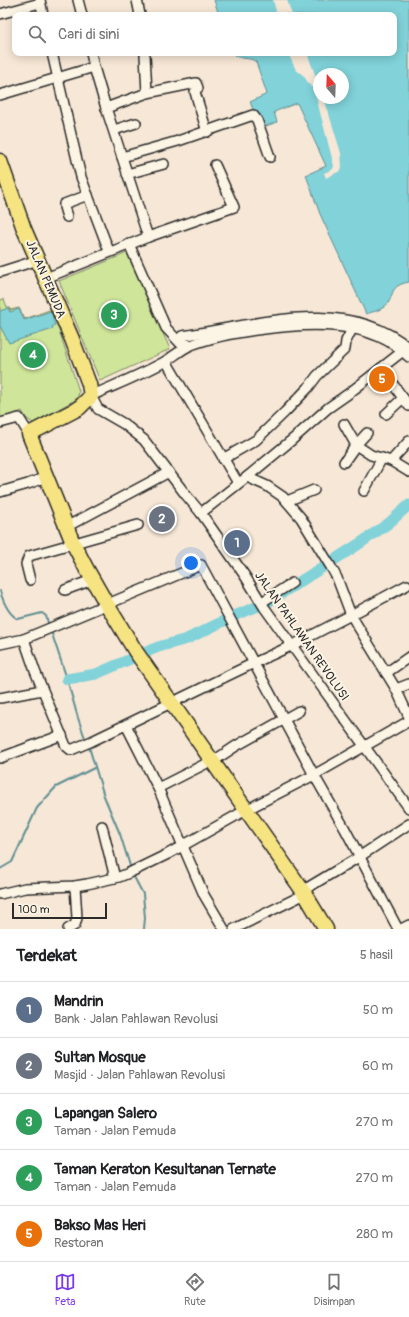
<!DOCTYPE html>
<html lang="id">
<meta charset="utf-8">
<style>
:root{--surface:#fff;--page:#f6f6f6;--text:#202124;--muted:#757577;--line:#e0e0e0;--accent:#7c3aed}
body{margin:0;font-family:Pangolin,sans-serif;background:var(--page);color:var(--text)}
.compass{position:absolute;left:313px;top:68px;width:36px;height:36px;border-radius:50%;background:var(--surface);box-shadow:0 2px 10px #0003;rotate:341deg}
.scale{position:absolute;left:12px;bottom:10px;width:95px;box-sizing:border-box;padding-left:4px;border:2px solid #2b2b2b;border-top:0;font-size:11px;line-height:14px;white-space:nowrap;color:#2b2b2b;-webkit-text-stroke:3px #fcf5e5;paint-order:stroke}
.you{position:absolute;left:191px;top:563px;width:14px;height:14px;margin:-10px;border:3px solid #fff;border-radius:50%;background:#1a73e8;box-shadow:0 0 0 6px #1a73e833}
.badge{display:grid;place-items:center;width:26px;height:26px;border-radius:50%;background:var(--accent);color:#fff;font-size:13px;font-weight:700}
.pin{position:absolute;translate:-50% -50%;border:2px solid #fff;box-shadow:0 1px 4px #0006}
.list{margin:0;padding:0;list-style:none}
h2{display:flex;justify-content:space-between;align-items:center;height:52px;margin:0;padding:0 16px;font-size:17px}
h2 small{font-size:13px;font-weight:400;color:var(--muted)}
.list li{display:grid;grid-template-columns:26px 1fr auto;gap:12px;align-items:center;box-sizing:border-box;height:56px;padding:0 16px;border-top:1px solid var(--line)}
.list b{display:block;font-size:15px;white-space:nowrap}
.list p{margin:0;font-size:13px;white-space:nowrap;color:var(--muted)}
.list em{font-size:13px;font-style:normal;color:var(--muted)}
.icon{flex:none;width:22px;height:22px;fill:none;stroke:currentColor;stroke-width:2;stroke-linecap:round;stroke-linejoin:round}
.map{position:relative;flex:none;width:409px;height:929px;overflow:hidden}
.search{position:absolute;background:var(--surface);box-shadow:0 2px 10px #0003;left:12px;right:12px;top:12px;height:44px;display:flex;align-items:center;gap:10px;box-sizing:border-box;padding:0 14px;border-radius:8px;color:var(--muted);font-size:15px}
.sheet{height:332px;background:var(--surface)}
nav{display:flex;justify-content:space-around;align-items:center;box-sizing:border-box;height:56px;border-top:1px solid var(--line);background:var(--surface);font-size:11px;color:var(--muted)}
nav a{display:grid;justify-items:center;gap:2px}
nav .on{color:var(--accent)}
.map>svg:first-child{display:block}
.green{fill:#cee59a;stroke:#7c8862}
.water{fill:#81d2d9;stroke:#5f8f93;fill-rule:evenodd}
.pier{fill:#f7e7d6}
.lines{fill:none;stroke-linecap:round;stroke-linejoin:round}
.stream{stroke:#5f8f93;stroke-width:2}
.river{stroke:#81d2d9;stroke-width:11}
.minor-casing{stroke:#2b2b2b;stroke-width:12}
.highway-casing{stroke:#2b2b2b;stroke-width:17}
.minor{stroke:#fcf5e5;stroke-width:9}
.highway{stroke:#f6e381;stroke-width:14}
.labels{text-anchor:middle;stroke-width:4;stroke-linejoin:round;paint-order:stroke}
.street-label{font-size:12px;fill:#2b2b2b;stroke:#fcf5e5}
</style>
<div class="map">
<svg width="409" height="929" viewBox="0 0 409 929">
<rect width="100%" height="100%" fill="#f7e7d6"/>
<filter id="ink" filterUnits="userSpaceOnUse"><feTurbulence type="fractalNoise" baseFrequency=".025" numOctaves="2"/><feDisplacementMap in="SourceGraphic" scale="8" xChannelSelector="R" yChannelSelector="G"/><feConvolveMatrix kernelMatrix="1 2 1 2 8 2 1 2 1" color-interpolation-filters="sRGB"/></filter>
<g filter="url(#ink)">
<g class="green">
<path d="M 127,253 L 170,349 L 100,381 L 59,281 Z"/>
<path d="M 4,299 L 7,307 L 9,307 L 10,310 L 19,308 L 25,319 L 52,309 L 79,391 L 78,396 L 75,400 L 33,423 L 26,418 L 22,411 L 0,420 L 0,300 Z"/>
</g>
<g class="water">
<path d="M 214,0 L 409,0 L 409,282 C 386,286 396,299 384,307 C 379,311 371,312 366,314 L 320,214 L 306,175 L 326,166 L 297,103 L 274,112 L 277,122 L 261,128 L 250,102 L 267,94 L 256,62 C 250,56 239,61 233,53 L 394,53 L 394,15 L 219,15 ZM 319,74 L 343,74 L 343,98 L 319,98 Z"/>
<path d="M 8,308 L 10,312 L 19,309 L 24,320 L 51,311 L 55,325 L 52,327 L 53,329 L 9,343 L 0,326 L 0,311 Z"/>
</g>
<g class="pier">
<path d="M 273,0 L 287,0 L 292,15 L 277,15 Z"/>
<path d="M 288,53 L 307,53 L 319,85 L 315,87 L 311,87 L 303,75 L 296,70 Z"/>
<path d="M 319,91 L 319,98 L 324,98 L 341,153 L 342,168 L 340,171 L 326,178 L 324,173 L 333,169 L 334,166 L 315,93 Z"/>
</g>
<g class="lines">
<g class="stream">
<path d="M 0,591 C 3,601 8,614 18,619 L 42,613 L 46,616 L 49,626"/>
<path d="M 51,631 L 67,679 L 78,718 L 86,741"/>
<path d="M 89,747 L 104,796 L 120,834 L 131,869"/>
<path d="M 0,869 L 12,862 L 37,808 L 56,787 L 94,768"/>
<path d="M 133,875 L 143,894 L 145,918 L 144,929"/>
</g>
<path class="river" d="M 67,679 L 96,674 L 158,647 L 187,639 L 234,616 L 268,602 L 359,544 L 389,523 L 409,505"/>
<defs>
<g id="minor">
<path d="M 40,0 L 43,15"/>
<path d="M 78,0 L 82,15"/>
<path d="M 137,0 L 140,15"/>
<path d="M 0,14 L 40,3"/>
<path d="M 52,53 L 81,177 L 109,251"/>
<path d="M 91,53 L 94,67 L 106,108 L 148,237"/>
<path d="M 195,92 L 207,132"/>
<path d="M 147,93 L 196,83 L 198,88"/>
<path d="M 0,95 L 94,67"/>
<path d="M 106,108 L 147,93 L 145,55"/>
<path d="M 114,130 L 136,123"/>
<path d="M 122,157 L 178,141 L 253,115 L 257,120 L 270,157"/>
<path d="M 127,174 L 164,164"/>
<path d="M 67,217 L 64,207 L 64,204 L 88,195"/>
<path d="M 129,244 L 166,328 L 180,343 L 191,345"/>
<path d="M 0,272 L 38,260"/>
<path d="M 46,278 L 148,237 L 234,207 L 215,165"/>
<path d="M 182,336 C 255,325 346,295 409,348"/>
<path d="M 409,357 C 371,318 306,323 256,330 C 234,333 212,337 191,345 C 182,349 174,356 166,361 C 143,374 115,385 91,396 L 98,409 L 124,424 L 144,440 L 186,495 L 201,513 L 245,576 L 264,607 L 409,808"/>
<path d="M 166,361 L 238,483"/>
<path d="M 381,368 L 409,406"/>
<path d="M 386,414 L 403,398"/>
<path d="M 0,423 L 19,418 L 29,434"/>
<path d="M 344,424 L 356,445 L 371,455 L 391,461 L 409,441"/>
<path d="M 223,459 L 256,440 L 285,412 L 308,388 L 317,376 L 345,349 L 346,341 L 352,329"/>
<path d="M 391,461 L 409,472"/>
<path d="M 344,462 L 356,445 L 367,433"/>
<path d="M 247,477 L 293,439 L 328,408 L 348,394 L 403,351"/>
<path d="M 364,491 L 382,458"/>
<path d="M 0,492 L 28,484 L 46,477"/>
<path d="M 287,501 L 314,490"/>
<path d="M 201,513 L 243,480 L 247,477 L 267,486 L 283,497 L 301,518 L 331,567 L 337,578 L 351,615 L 407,585"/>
<path d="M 66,527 L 169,472"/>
<path d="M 30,580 L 26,564 L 29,556 L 138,525"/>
<path d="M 65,590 L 92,580"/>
<path d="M 262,602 L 292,583"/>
<path d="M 24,639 L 35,671 L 66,746 L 71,750 L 92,741 L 254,663 L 293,645 L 351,615 L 396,689 L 409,717"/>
<path d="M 0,644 L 24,639 L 201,565 L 314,775 L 345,829 L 398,929"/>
<path d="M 386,673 L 409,657"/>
<path d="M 396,689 L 409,684"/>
<path d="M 0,698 L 42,690"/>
<path d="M 126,725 L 158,788 L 204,895 L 224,929"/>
<path d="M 0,758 L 62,735"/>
<path d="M 212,762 L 236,746 L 299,711"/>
<path d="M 158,788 L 211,761"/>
<path d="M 102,826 L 115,878"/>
<path d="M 302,891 L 359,857 L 409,824"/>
<path d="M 0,894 L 25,888 L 75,886 L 87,884 L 119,877 L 129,873 L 168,854 L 246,810 L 314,775 L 409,721"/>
<path d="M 68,929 L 75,925 L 77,918 L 75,886"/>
<path d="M 234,929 L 305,894"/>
<path d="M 401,929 L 409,925"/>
</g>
<path id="highway" d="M 0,161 L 24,229 L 72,339 L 89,384 L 91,396 L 79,408 L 29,434 L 73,543 L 86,568 L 106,603 L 136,652 L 305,894 L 326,929"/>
</defs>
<use href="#minor" class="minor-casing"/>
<use href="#highway" class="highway-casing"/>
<use href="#minor" class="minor"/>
<use href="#highway" class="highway"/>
</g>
</g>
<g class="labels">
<g class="street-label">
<text transform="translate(46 279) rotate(67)" y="4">JALAN PEMUDA</text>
<text transform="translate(302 636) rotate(55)" y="4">JALAN PAHLAWAN REVOLUSI</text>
</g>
</g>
</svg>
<svg class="compass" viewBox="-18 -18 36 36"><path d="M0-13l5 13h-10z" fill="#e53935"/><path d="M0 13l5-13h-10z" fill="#757577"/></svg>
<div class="scale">100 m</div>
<div class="you"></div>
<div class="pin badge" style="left:237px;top:543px;background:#5c6f8a">1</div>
<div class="pin badge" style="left:162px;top:519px;background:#6b7280">2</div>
<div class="pin badge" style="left:114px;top:315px;background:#2e9e5b">3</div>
<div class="pin badge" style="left:33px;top:355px;background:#2e9e5b">4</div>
<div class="pin badge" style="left:382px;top:379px;background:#e8710a">5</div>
<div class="search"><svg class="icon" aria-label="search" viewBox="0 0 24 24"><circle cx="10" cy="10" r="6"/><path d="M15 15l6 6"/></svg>Cari di sini</div>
</div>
<section class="sheet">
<h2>Terdekat<small>5 hasil</small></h2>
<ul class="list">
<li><span class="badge" style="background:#5c6f8a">1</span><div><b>Mandrin</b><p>Bank · Jalan Pahlawan Revolusi</p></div><em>50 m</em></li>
<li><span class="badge" style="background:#6b7280">2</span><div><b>Sultan Mosque</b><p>Masjid · Jalan Pahlawan Revolusi</p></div><em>60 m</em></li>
<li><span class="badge" style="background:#2e9e5b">3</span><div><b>Lapangan Salero</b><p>Taman · Jalan Pemuda</p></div><em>270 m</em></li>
<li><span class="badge" style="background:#2e9e5b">4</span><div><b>Taman Keraton Kesultanan Ternate</b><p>Taman · Jalan Pemuda</p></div><em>270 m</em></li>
<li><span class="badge" style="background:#e8710a">5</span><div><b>Bakso Mas Heri</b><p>Restoran</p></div><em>280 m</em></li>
</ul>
</section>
<nav>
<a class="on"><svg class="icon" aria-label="map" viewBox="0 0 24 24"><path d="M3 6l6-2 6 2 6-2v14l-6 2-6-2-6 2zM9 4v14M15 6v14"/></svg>Peta</a>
<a><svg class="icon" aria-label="directions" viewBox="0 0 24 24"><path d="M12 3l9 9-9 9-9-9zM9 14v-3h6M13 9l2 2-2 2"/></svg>Rute</a>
<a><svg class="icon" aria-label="saved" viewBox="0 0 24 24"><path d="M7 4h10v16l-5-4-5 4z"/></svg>Disimpan</a>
</nav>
